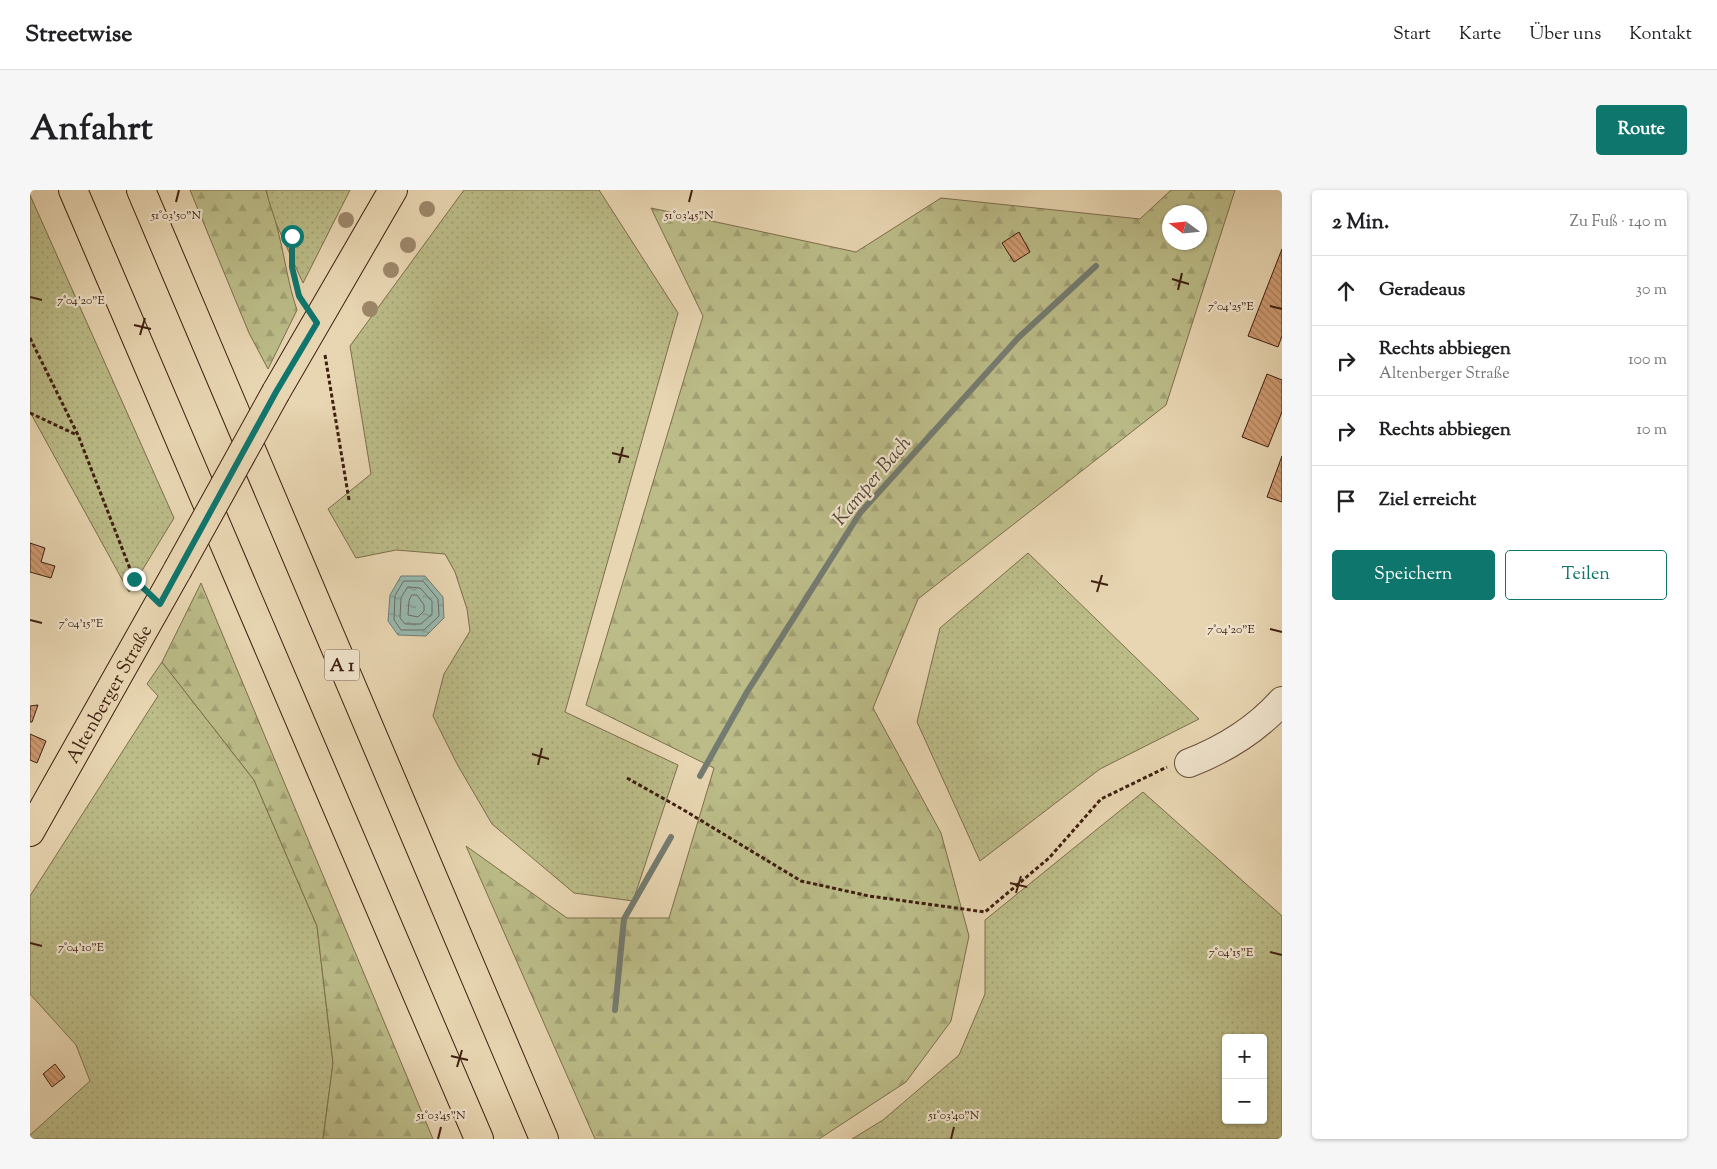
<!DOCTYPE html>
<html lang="de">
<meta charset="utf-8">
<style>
:root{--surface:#fff;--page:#f6f6f6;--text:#202124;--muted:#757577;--line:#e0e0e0;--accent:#0f766e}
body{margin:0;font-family:"Sorts Mill Goudy",serif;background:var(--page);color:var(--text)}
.controls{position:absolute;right:15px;bottom:15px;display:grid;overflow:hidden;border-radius:5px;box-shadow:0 1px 4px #0004}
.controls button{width:45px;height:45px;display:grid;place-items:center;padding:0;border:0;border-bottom:1px solid var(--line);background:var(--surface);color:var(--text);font:25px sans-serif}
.compass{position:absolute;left:1132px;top:15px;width:45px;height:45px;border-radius:50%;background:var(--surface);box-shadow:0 1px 4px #0004;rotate:285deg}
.stop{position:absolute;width:15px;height:15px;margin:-11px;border:4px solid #0f766e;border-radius:50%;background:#fff}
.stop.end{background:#0f766e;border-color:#fff;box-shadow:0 1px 5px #0008}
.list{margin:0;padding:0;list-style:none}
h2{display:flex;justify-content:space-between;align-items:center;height:65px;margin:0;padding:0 20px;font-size:21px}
h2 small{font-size:16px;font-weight:400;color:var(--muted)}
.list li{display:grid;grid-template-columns:32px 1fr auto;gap:15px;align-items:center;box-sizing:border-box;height:70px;padding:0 20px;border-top:1px solid var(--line)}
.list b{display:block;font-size:19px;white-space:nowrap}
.list p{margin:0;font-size:16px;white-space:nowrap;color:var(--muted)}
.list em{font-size:16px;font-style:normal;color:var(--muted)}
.actions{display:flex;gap:10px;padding:15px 20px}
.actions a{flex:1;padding:11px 0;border:1px solid var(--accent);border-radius:5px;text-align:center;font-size:18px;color:var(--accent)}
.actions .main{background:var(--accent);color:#fff}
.icon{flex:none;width:28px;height:28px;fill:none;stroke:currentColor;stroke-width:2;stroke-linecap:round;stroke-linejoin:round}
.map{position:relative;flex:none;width:1252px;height:949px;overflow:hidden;border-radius:5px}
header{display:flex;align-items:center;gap:30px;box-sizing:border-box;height:70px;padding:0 25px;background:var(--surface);border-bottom:1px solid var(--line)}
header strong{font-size:24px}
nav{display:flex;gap:28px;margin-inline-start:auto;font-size:18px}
.intro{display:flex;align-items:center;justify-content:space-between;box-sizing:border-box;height:120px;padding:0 30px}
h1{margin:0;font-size:35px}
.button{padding:12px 22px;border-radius:5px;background:var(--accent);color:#fff;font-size:18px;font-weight:700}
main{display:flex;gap:30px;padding:0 30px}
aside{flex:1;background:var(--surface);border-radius:5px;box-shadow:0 1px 4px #0004}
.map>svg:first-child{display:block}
.grass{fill:url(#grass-dots);stroke:#7e6e4c;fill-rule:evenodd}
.forest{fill:url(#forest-firs);stroke:#7e6e4c;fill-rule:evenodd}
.water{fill:url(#water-ripples);stroke:#747b70}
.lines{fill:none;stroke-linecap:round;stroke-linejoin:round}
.shore{stroke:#6c6c60;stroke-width:1}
.stream{stroke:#747b70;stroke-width:6}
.building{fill:url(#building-back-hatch);stroke:#401f11}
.minor-casing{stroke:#6a4d39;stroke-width:30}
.major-casing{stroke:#401f11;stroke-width:30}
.highway-casing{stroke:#401f11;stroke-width:30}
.path{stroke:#401f11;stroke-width:3;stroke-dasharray:4 2.5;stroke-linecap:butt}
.minor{stroke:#f0e4cd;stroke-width:28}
.major{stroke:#e8d6b2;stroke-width:28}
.highway{stroke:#e8d6b2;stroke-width:28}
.major-bridge-casing{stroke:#401f11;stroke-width:30;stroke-linecap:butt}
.major-bridge{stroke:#e8d6b2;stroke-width:28}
.tree{fill:#9d876a}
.route{stroke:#0f766e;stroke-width:6}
.ticks{fill:none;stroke:#401f11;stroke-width:2}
.labels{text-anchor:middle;stroke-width:4.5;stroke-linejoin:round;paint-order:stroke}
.shield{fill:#f0e4cd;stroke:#755a49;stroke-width:1}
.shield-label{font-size:18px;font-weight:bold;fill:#401f11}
.street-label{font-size:19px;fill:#401f11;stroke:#f0e4cd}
.water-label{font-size:20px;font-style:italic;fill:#564639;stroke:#f0e4cd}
.ticks-label{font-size:12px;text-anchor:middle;fill:#401f11;stroke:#f0e4cd;stroke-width:4.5;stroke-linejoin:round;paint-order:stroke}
</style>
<header>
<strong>Streetwise</strong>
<nav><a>Start</a><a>Karte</a><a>Über uns</a><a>Kontakt</a></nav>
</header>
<div class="intro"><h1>Anfahrt</h1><a class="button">Route</a></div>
<main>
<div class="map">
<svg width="1252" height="949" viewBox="0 0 1252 949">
<defs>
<pattern id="grass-dots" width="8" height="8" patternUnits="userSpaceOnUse" patternTransform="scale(1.25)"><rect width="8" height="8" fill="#bbbc88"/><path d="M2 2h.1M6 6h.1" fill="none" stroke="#a2a174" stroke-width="1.8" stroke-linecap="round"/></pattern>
<pattern id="forest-firs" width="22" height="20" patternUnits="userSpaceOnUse" patternTransform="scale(1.25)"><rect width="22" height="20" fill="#bbbc88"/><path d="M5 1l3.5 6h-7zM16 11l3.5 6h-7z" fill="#a2a174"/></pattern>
<pattern id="water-ripples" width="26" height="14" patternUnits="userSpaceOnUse" patternTransform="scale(1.25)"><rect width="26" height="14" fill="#97b9b0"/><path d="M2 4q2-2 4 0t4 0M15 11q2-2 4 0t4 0" fill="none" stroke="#7d968e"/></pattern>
<pattern id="building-back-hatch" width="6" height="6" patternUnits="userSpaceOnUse" patternTransform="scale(1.25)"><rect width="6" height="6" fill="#cf9b72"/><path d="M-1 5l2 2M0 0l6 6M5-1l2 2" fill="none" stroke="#a97e5c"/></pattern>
</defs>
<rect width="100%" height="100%" fill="#e8d6b2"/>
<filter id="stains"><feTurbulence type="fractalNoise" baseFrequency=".004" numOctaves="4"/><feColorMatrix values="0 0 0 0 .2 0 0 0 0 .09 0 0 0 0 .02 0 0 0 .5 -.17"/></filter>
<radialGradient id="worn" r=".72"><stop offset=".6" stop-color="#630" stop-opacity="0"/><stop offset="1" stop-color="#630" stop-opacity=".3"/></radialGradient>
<g class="grass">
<path d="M 236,0 L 320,0 L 273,93 L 239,18 Z"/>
<path d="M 434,0 L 569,0 L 648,123 L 535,522 L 648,575 L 603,711 L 544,703 L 462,634 L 427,574 L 403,526 L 414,484 L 440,441 L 437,419 L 425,382 L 415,364 L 366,360 L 326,368 L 298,319 L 341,284 L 320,156 Z"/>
<path d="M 0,5 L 144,328 L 99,402 L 0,222 Z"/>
<path d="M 998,363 L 1169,529 L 1070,579 L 950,671 L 887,532 L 910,438 Z"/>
<path d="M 132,472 L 224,590 L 287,736 L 303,873 L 293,949 L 0,949 L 0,945 L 60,891 L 46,855 L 0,804 L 0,706 L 128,506 L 117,494 Z"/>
<path d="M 1113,602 L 1252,726 L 1252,949 L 822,949 L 853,930 L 929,865 L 955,804 L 955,730 ZM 1196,848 L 1233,848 L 1233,930 L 1196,930 Z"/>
</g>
<g class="forest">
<path d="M 160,0 L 236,0 C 239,14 245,27 248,41 C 255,68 258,94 267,120 L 238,179 L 219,143 Z"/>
<path d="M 1141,0 L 1205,0 L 1136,215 L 888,409 L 843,518 L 911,643 L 939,746 L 921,831 L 876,892 L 789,949 L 565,949 L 436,656 L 537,728 L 639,728 L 684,578 L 556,515 L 673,126 L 621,18 L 826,62 L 911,8 L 1110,29 ZM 1140,22 L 1170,22 L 1170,52 L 1140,52 Z"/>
<path d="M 171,393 L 403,949 L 293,949 L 303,873 L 287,736 L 224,590 L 132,472 Z"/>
</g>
<path class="water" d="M 371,386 L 395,386 L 413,407 L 414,428 L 396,446 L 368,445 L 358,431 L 360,405 Z"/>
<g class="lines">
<g class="shore">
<path d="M 374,391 L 393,391 L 408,409 L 409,426 L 394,440 L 371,440 L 364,430 L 365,406 Z"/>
<path d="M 378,397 L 390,398 L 402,411 L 402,424 L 391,434 L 375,434 L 370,428 L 371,408 Z"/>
<path d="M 382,405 L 387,405 L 394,415 L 394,421 L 388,427 L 378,425 L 379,411 Z"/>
</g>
<g class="stream">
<path d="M 670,586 L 717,502 L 830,323 L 989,147 L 1066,76"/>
<path d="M 585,820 L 594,729 L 641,647"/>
</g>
</g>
<g class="building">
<path d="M 989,42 L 1000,62 L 984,72 L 972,53 Z"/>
<path d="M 1252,59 L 1252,146 L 1248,157 L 1218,146 Z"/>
<path d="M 1237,184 L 1252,190 L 1252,222 L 1238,257 L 1212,247 Z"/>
<path d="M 1252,266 L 1252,312 L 1237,307 Z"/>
<path d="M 0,353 L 15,358 L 11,372 L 25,376 L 21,388 L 0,382 Z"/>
<path d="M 8,515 L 2,532 L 0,532 L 0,516 Z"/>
<path d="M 0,544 L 16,551 L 7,573 L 0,570 Z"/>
<path d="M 25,874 L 35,887 L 22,897 L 13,884 Z"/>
</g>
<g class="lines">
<defs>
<path id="minor" d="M 1159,573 C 1195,559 1226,540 1252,511"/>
<g id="major">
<path d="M 246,202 L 363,0"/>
<path id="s1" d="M 0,642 L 147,381"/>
</g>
<g id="highway">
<path d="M 43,0 L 449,949"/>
<path d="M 111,0 L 514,949"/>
</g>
</defs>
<use href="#minor" class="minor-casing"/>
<use href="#major" class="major-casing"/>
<use href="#highway" class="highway-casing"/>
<g class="path">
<path d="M 262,46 L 262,77 L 271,109"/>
<path d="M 0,148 L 48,245 L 104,389 L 112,396"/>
<path d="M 295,165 L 319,310"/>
<path d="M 0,223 L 47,245"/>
<path d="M 597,588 L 652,619 L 771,691 L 839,706 L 955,722 L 1019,668 L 1071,609 L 1137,577"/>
</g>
<use href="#minor" class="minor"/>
<use href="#major" class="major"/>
<use href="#highway" class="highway"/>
<defs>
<path id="major-bridge" d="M 147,381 L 246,202"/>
</defs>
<use href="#major-bridge" class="major-bridge-casing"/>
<use href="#major-bridge" class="major-bridge"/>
</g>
<g class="tree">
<circle cx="397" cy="19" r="8"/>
<circle cx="316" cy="30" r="8"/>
<circle cx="378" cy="55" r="8"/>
<circle cx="361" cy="80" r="8"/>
<circle cx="340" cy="119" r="8"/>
</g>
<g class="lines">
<path class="route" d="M 104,389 L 130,414 L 246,202 L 287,133 L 269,106 L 262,77 L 262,46"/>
</g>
<path class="ticks" d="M 146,12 L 149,0M 659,12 L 662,0M 1142,89 L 1159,94M 1148,100 L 1152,83M 0,107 L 12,110M 1240,116 L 1252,119M 104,135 L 121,139M 110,145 L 115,128M 582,263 L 599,267M 589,273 L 593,257M 1061,391 L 1078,395M 1067,402 L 1072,385M 0,430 L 12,433M 1240,439 L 1252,442M 502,564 L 519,569M 508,575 L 512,558M 980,693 L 997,697M 986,703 L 991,686M 0,753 L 12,756M 1240,762 L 1252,765M 421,866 L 438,870M 427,877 L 432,860M 408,949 L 411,937M 921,949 L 924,937"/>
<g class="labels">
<rect class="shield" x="294.5" y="459.5" width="35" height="31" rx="4"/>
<g class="shield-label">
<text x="312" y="481">A 1</text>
</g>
<g class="street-label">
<text dy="7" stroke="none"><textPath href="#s1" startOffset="159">Altenberger Straße</textPath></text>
</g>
<g class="water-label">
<text transform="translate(841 290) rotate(-50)" y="7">Kamper Bach</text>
</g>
</g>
<g class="ticks-label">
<text x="146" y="29">51°03'50"N</text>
<text x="659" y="29">51°03'45"N</text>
<text x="51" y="114">7°04'20"E</text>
<text x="1201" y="120">7°04'25"E</text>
<text x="51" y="437">7°04'15"E</text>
<text x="1201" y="443">7°04'20"E</text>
<text x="51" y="761">7°04'10"E</text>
<text x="1201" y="766">7°04'15"E</text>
<text x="411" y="929">51°03'45"N</text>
<text x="924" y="929">51°03'40"N</text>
</g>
<rect width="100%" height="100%" filter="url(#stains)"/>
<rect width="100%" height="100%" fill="url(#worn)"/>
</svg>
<div class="controls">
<button>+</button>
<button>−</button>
</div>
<svg class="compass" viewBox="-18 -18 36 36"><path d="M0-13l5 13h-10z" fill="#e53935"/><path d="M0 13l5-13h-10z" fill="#757577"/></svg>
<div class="stop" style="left:262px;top:46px"></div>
<div class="stop end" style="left:104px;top:389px"></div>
</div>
<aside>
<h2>2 Min.<small>Zu Fuß · 140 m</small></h2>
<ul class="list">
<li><svg class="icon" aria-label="ahead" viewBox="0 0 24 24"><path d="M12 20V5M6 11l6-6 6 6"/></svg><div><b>Geradeaus</b></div><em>30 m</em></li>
<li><svg class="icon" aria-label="right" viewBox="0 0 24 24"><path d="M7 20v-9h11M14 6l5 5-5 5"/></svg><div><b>Rechts abbiegen</b><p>Altenberger Straße</p></div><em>100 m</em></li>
<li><svg class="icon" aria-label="right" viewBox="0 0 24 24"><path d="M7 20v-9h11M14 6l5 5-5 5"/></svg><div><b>Rechts abbiegen</b></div><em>10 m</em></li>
<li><svg class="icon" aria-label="arrive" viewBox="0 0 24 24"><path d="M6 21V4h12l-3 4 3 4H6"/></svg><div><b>Ziel erreicht</b></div></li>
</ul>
<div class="actions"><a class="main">Speichern</a><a>Teilen</a></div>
</aside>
</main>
